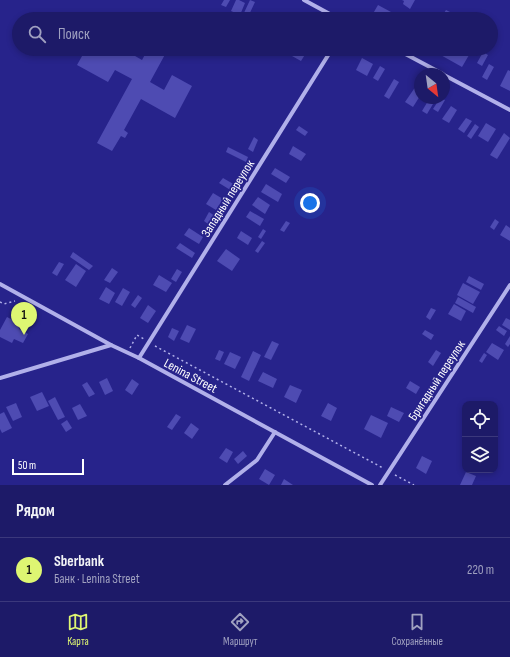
<!DOCTYPE html>
<html lang="ru">
<meta charset="utf-8">
<style>
:root{--surface:#1d1a68;--page:#2a2771;--text:#f1f3f6;--muted:#a0a1c0;--line:#3b387c;--accent:#def672}
body{margin:0;font-family:"Sofia Sans Condensed",sans-serif;background:var(--page);color:var(--text)}
.controls{position:absolute;right:12px;bottom:12px;display:grid;overflow:hidden;border-radius:8px;box-shadow:0 2px 6px #0003}
.controls button{width:36px;height:36px;display:grid;place-items:center;padding:0;border:0;border-bottom:1px solid var(--line);background:var(--surface);color:var(--text);font:20px sans-serif}
.compass{position:absolute;left:414px;top:68px;width:36px;height:36px;border-radius:50%;background:var(--surface);box-shadow:0 2px 6px #0003;rotate:151deg}
.scale{position:absolute;left:12px;bottom:10px;width:72px;box-sizing:border-box;padding-left:4px;border:2px solid #fff;border-top:0;font-size:11px;line-height:14px;white-space:nowrap;color:#fff;-webkit-text-stroke:3px #27238b;paint-order:stroke}
.you{position:absolute;left:310px;top:203px;width:14px;height:14px;margin:-10px;border:3px solid #fff;border-radius:50%;background:#1a73e8;box-shadow:0 0 0 6px #1a73e833}
.badge{display:grid;place-items:center;width:26px;height:26px;border-radius:50%;background:var(--accent);color:#111;font-size:13px;font-weight:700}
.pin{position:absolute;translate:-50% -33px;filter:drop-shadow(0 1px 2px #0008)}
.pin::after{content:'';position:absolute;top:21px;width:14px;height:12px;background:inherit;clip-path:polygon(0 0,100% 0,50% 100%)}
.list{margin:0;padding:0;list-style:none}
h2{display:flex;justify-content:space-between;align-items:center;height:52px;margin:0;padding:0 16px;font-size:17px}
h2 small{font-size:13px;font-weight:400;color:var(--muted)}
.list li{display:grid;grid-template-columns:26px 1fr auto;gap:12px;align-items:center;box-sizing:border-box;height:64px;padding:0 16px;border-top:1px solid var(--line)}
.list b{display:block;font-size:15px;white-space:nowrap}
.list p{margin:0;font-size:13px;white-space:nowrap;color:var(--muted)}
.list em{font-size:13px;font-style:normal;color:var(--muted)}
.icon{flex:none;width:22px;height:22px;fill:none;stroke:currentColor;stroke-width:2;stroke-linecap:round;stroke-linejoin:round}
.map{position:relative;flex:none;width:510px;height:485px;overflow:hidden}
.search{position:absolute;background:var(--surface);box-shadow:0 2px 6px #0003;left:12px;right:12px;top:12px;height:44px;display:flex;align-items:center;gap:10px;box-sizing:border-box;padding:0 14px;border-radius:22px;color:var(--muted);font-size:15px}
.sheet{height:116px;background:var(--surface)}
nav{display:flex;justify-content:space-around;align-items:center;box-sizing:border-box;height:56px;border-top:1px solid var(--line);background:var(--surface);font-size:11px;color:var(--muted)}
nav a{display:grid;justify-items:center;gap:2px}
nav .on{color:var(--accent)}
.map>svg:first-child{display:block}
.building{fill:#4e4bb2}
.lines{fill:none;stroke-linecap:round;stroke-linejoin:round}
.path{stroke:#b1b0ea;stroke-width:1.5;stroke-dasharray:2 3;stroke-linecap:butt}
.minor{stroke:#b1b0ea;stroke-width:4}
.labels{text-anchor:middle;stroke-width:3.5;stroke-linejoin:round;paint-order:stroke}
.street-label{font-size:13px;fill:#fff;stroke:#27238b}
</style>
<div class="map">
<svg width="510" height="485" viewBox="0 0 510 485">
<rect width="100%" height="100%" fill="#27238b"/>
<g class="building">
<path d="M 224,0 L 230,0 L 226,7 L 221,5 Z"/>
<path d="M 236,0 L 239,0 L 245,3 L 240,15 L 231,11 Z"/>
<path d="M 250,0 L 255,2 L 248,17 L 243,15 Z"/>
<path d="M 402,0 L 415,0 L 410,9 L 403,4 L 404,1 Z"/>
<path d="M 378,5 L 404,19 L 374,19 L 371,17 Z"/>
<path d="M 446,10 L 450,12 L 446,19 L 440,19 Z"/>
<path d="M 86,49 L 123,49 L 142,60 L 148,49 L 168,49 L 150,82 L 164,90 L 172,75 L 192,86 L 175,118 L 141,99 L 124,130 L 128,133 L 125,138 L 121,136 L 112,151 L 97,143 L 132,79 L 115,70 L 108,82 L 77,65 Z"/>
<path d="M 296,49 L 298,49 L 306,53 L 301,61 L 292,56 Z"/>
<path d="M 430,49 L 458,49 L 469,55 L 462,67 Z"/>
<path d="M 483,52 L 488,55 L 482,66 L 477,63 Z"/>
<path d="M 362,58 L 373,64 L 367,76 L 356,70 Z"/>
<path d="M 489,64 L 494,67 L 487,80 L 482,77 Z"/>
<path d="M 380,66 L 385,69 L 378,81 L 373,78 Z"/>
<path d="M 508,70 L 510,71 L 510,91 L 500,86 Z"/>
<path d="M 394,79 L 399,82 L 389,99 L 384,96 Z"/>
<path d="M 416,86 L 420,89 L 420,96 L 413,107 L 405,102 Z"/>
<path d="M 440,98 L 445,100 L 438,112 L 433,109 Z"/>
<path d="M 428,101 L 433,104 L 427,114 L 422,111 Z"/>
<path d="M 451,106 L 457,110 L 449,123 L 442,119 Z"/>
<path d="M 466,118 L 472,121 L 464,133 L 458,129 Z"/>
<path d="M 486,123 L 496,129 L 488,142 L 478,136 Z"/>
<path d="M 475,124 L 479,127 L 471,139 L 467,136 Z"/>
<path d="M 299,126 L 308,132 L 305,136 L 296,130 Z"/>
<path d="M 504,133 L 510,138 L 497,159 L 490,155 Z"/>
<path d="M 254,137 L 258,140 L 253,152 L 248,149 Z"/>
<path d="M 293,146 L 306,154 L 301,161 L 289,154 Z"/>
<path d="M 228,147 L 248,157 L 246,162 L 226,152 Z"/>
<path d="M 275,168 L 290,177 L 286,183 L 271,174 Z"/>
<path d="M 223,178 L 235,185 L 232,191 L 219,183 Z"/>
<path d="M 266,184 L 282,194 L 278,202 L 261,192 Z"/>
<path d="M 213,193 L 223,199 L 216,210 L 206,204 Z"/>
<path d="M 258,197 L 270,205 L 265,214 L 252,205 Z"/>
<path d="M 250,211 L 264,219 L 260,226 L 246,217 Z"/>
<path d="M 209,212 L 218,218 L 212,227 L 204,221 Z"/>
<path d="M 495,219 L 499,222 L 494,230 L 490,227 Z"/>
<path d="M 286,221 L 290,223 L 284,232 L 280,230 Z"/>
<path d="M 506,225 L 510,228 L 510,241 L 500,235 Z"/>
<path d="M 189,228 L 203,237 L 199,244 L 184,235 Z"/>
<path d="M 263,229 L 266,231 L 261,239 L 258,237 Z"/>
<path d="M 241,231 L 252,238 L 248,245 L 237,238 Z"/>
<path d="M 262,241 L 265,243 L 258,253 L 255,251 Z"/>
<path d="M 180,243 L 195,253 L 192,258 L 176,248 Z"/>
<path d="M 226,249 L 240,259 L 232,271 L 217,261 Z"/>
<path d="M 73,252 L 93,266 L 89,270 L 70,257 Z"/>
<path d="M 59,262 L 64,264 L 57,276 L 52,273 Z"/>
<path d="M 76,264 L 86,271 L 76,287 L 65,280 Z"/>
<path d="M 112,268 L 118,272 L 110,283 L 104,280 Z"/>
<path d="M 177,269 L 182,272 L 176,282 L 171,279 Z"/>
<path d="M 159,275 L 172,283 L 166,292 L 153,285 Z"/>
<path d="M 469,276 L 484,284 L 481,290 L 466,282 Z"/>
<path d="M 463,283 L 480,292 L 473,304 L 457,295 Z"/>
<path d="M 106,287 L 115,293 L 109,304 L 99,299 Z"/>
<path d="M 123,288 L 130,292 L 122,306 L 115,302 Z"/>
<path d="M 138,295 L 142,298 L 135,308 L 131,305 Z"/>
<path d="M 458,297 L 476,307 L 473,313 L 455,303 Z"/>
<path d="M 454,304 L 466,311 L 461,321 L 448,314 Z"/>
<path d="M 148,305 L 156,311 L 148,323 L 140,318 Z"/>
<path d="M 431,308 L 436,310 L 430,320 L 426,317 Z"/>
<path d="M 7,317 L 22,325 L 19,329 L 28,334 L 23,343 L 14,339 L 12,343 L 0,337 L 0,330 Z"/>
<path d="M 506,318 L 510,320 L 510,330 L 502,325 Z"/>
<path d="M 187,325 L 196,329 L 189,343 L 180,339 Z"/>
<path d="M 499,326 L 507,331 L 504,336 L 496,330 Z"/>
<path d="M 172,328 L 179,331 L 174,341 L 168,337 Z"/>
<path d="M 425,330 L 434,335 L 431,340 L 422,334 Z"/>
<path d="M 510,336 L 510,344 L 508,347 L 505,344 Z"/>
<path d="M 272,341 L 279,344 L 271,360 L 264,357 Z"/>
<path d="M 492,343 L 504,350 L 498,360 L 486,352 Z"/>
<path d="M 219,350 L 224,352 L 220,361 L 215,359 Z"/>
<path d="M 436,350 L 441,353 L 433,366 L 428,362 Z"/>
<path d="M 253,351 L 261,355 L 249,381 L 241,377 Z"/>
<path d="M 230,352 L 241,357 L 235,369 L 224,364 Z"/>
<path d="M 484,353 L 487,355 L 482,363 L 479,361 Z"/>
<path d="M 263,372 L 277,379 L 273,388 L 258,381 Z"/>
<path d="M 107,378 L 113,391 L 105,395 L 99,382 Z"/>
<path d="M 132,379 L 139,384 L 132,395 L 125,390 Z"/>
<path d="M 410,381 L 420,387 L 416,394 L 406,388 Z"/>
<path d="M 87,382 L 95,394 L 89,397 L 82,385 Z"/>
<path d="M 290,385 L 302,390 L 296,403 L 284,397 Z"/>
<path d="M 42,392 L 49,406 L 37,411 L 30,397 Z"/>
<path d="M 55,397 L 65,417 L 58,420 L 48,401 Z"/>
<path d="M 16,403 L 22,417 L 13,421 L 6,407 Z"/>
<path d="M 328,403 L 337,408 L 331,421 L 321,416 Z"/>
<path d="M 80,404 L 87,416 L 78,420 L 72,408 Z"/>
<path d="M 391,407 L 404,413 L 399,422 L 387,416 Z"/>
<path d="M 4,412 L 12,428 L 2,433 L 0,429 L 0,414 Z"/>
<path d="M 176,414 L 181,417 L 172,430 L 167,427 Z"/>
<path d="M 371,415 L 388,423 L 381,438 L 364,429 Z"/>
<path d="M 67,420 L 72,428 L 66,432 L 61,424 Z"/>
<path d="M 191,423 L 199,429 L 192,439 L 184,433 Z"/>
<path d="M 226,448 L 233,452 L 227,463 L 219,458 Z"/>
<path d="M 243,451 L 247,456 L 238,464 L 234,459 Z"/>
<path d="M 422,456 L 432,461 L 426,474 L 416,468 Z"/>
<path d="M 265,469 L 275,475 L 269,485 L 259,479 Z"/>
<path d="M 466,472 L 476,476 L 472,485 L 460,485 Z"/>
<path d="M 284,479 L 293,485 L 281,485 Z"/>
</g>
<g class="lines">
<g class="path">
<path d="M 0,302 L 4,304 L 15,301"/>
<path d="M 155,346 L 383,468"/>
<path d="M 130,348 L 137,335 L 144,339"/>
<path d="M 395,475 L 414,485"/>
</g>
<g class="minor">
<path d="M 304,0 L 339,19"/>
<path d="M 396,49 L 443,74"/>
<path d="M 444,75 L 510,110"/>
<path d="M 0,284 L 111,345 L 139,358 L 372,485"/>
<path d="M 139,358 L 332,49"/>
<path d="M 0,378 L 111,345"/>
<path d="M 225,485 L 257,460 L 275,432"/>
<path d="M 380,485 L 510,285"/>
</g>
</g>
<g class="labels">
<g class="street-label">
<text transform="translate(227 198) rotate(-58)" y="5">Западный переулок</text>
<text transform="translate(191 375) rotate(28)" y="5">Lenina Street</text>
<text transform="translate(436 380) rotate(-57)" y="5">Бригадный переулок</text>
</g>
</g>
</svg>
<div class="controls">
<button><svg class="icon" aria-label="locate" viewBox="0 0 24 24"><circle cx="12" cy="12" r="6"/><path d="M12 2v4M12 18v4M2 12h4M18 12h4"/></svg></button>
<button><svg class="icon" aria-label="layers" viewBox="0 0 24 24"><path d="M12 4l9 5-9 5-9-5zM3 14l9 5 9-5"/></svg></button>
</div>
<svg class="compass" viewBox="-18 -18 36 36"><path d="M0-13l5 13h-10z" fill="#e53935"/><path d="M0 13l5-13h-10z" fill="#a0a1c0"/></svg>
<div class="scale">50 m</div>
<div class="you"></div>
<div class="pin badge" style="left:24px;top:335px">1</div>
<div class="search"><svg class="icon" aria-label="search" viewBox="0 0 24 24"><circle cx="10" cy="10" r="6"/><path d="M15 15l6 6"/></svg>Поиск</div>
</div>
<section class="sheet">
<h2>Рядом<small></small></h2>
<ul class="list">
<li><span class="badge">1</span><div><b>Sberbank</b><p>Банк · Lenina Street</p></div><em>220 m</em></li>
</ul>
</section>
<nav>
<a class="on"><svg class="icon" aria-label="map" viewBox="0 0 24 24"><path d="M3 6l6-2 6 2 6-2v14l-6 2-6-2-6 2zM9 4v14M15 6v14"/></svg>Карта</a>
<a><svg class="icon" aria-label="directions" viewBox="0 0 24 24"><path d="M12 3l9 9-9 9-9-9zM9 14v-3h6M13 9l2 2-2 2"/></svg>Маршрут</a>
<a><svg class="icon" aria-label="saved" viewBox="0 0 24 24"><path d="M7 4h10v16l-5-4-5 4z"/></svg>Сохранённые</a>
</nav>
